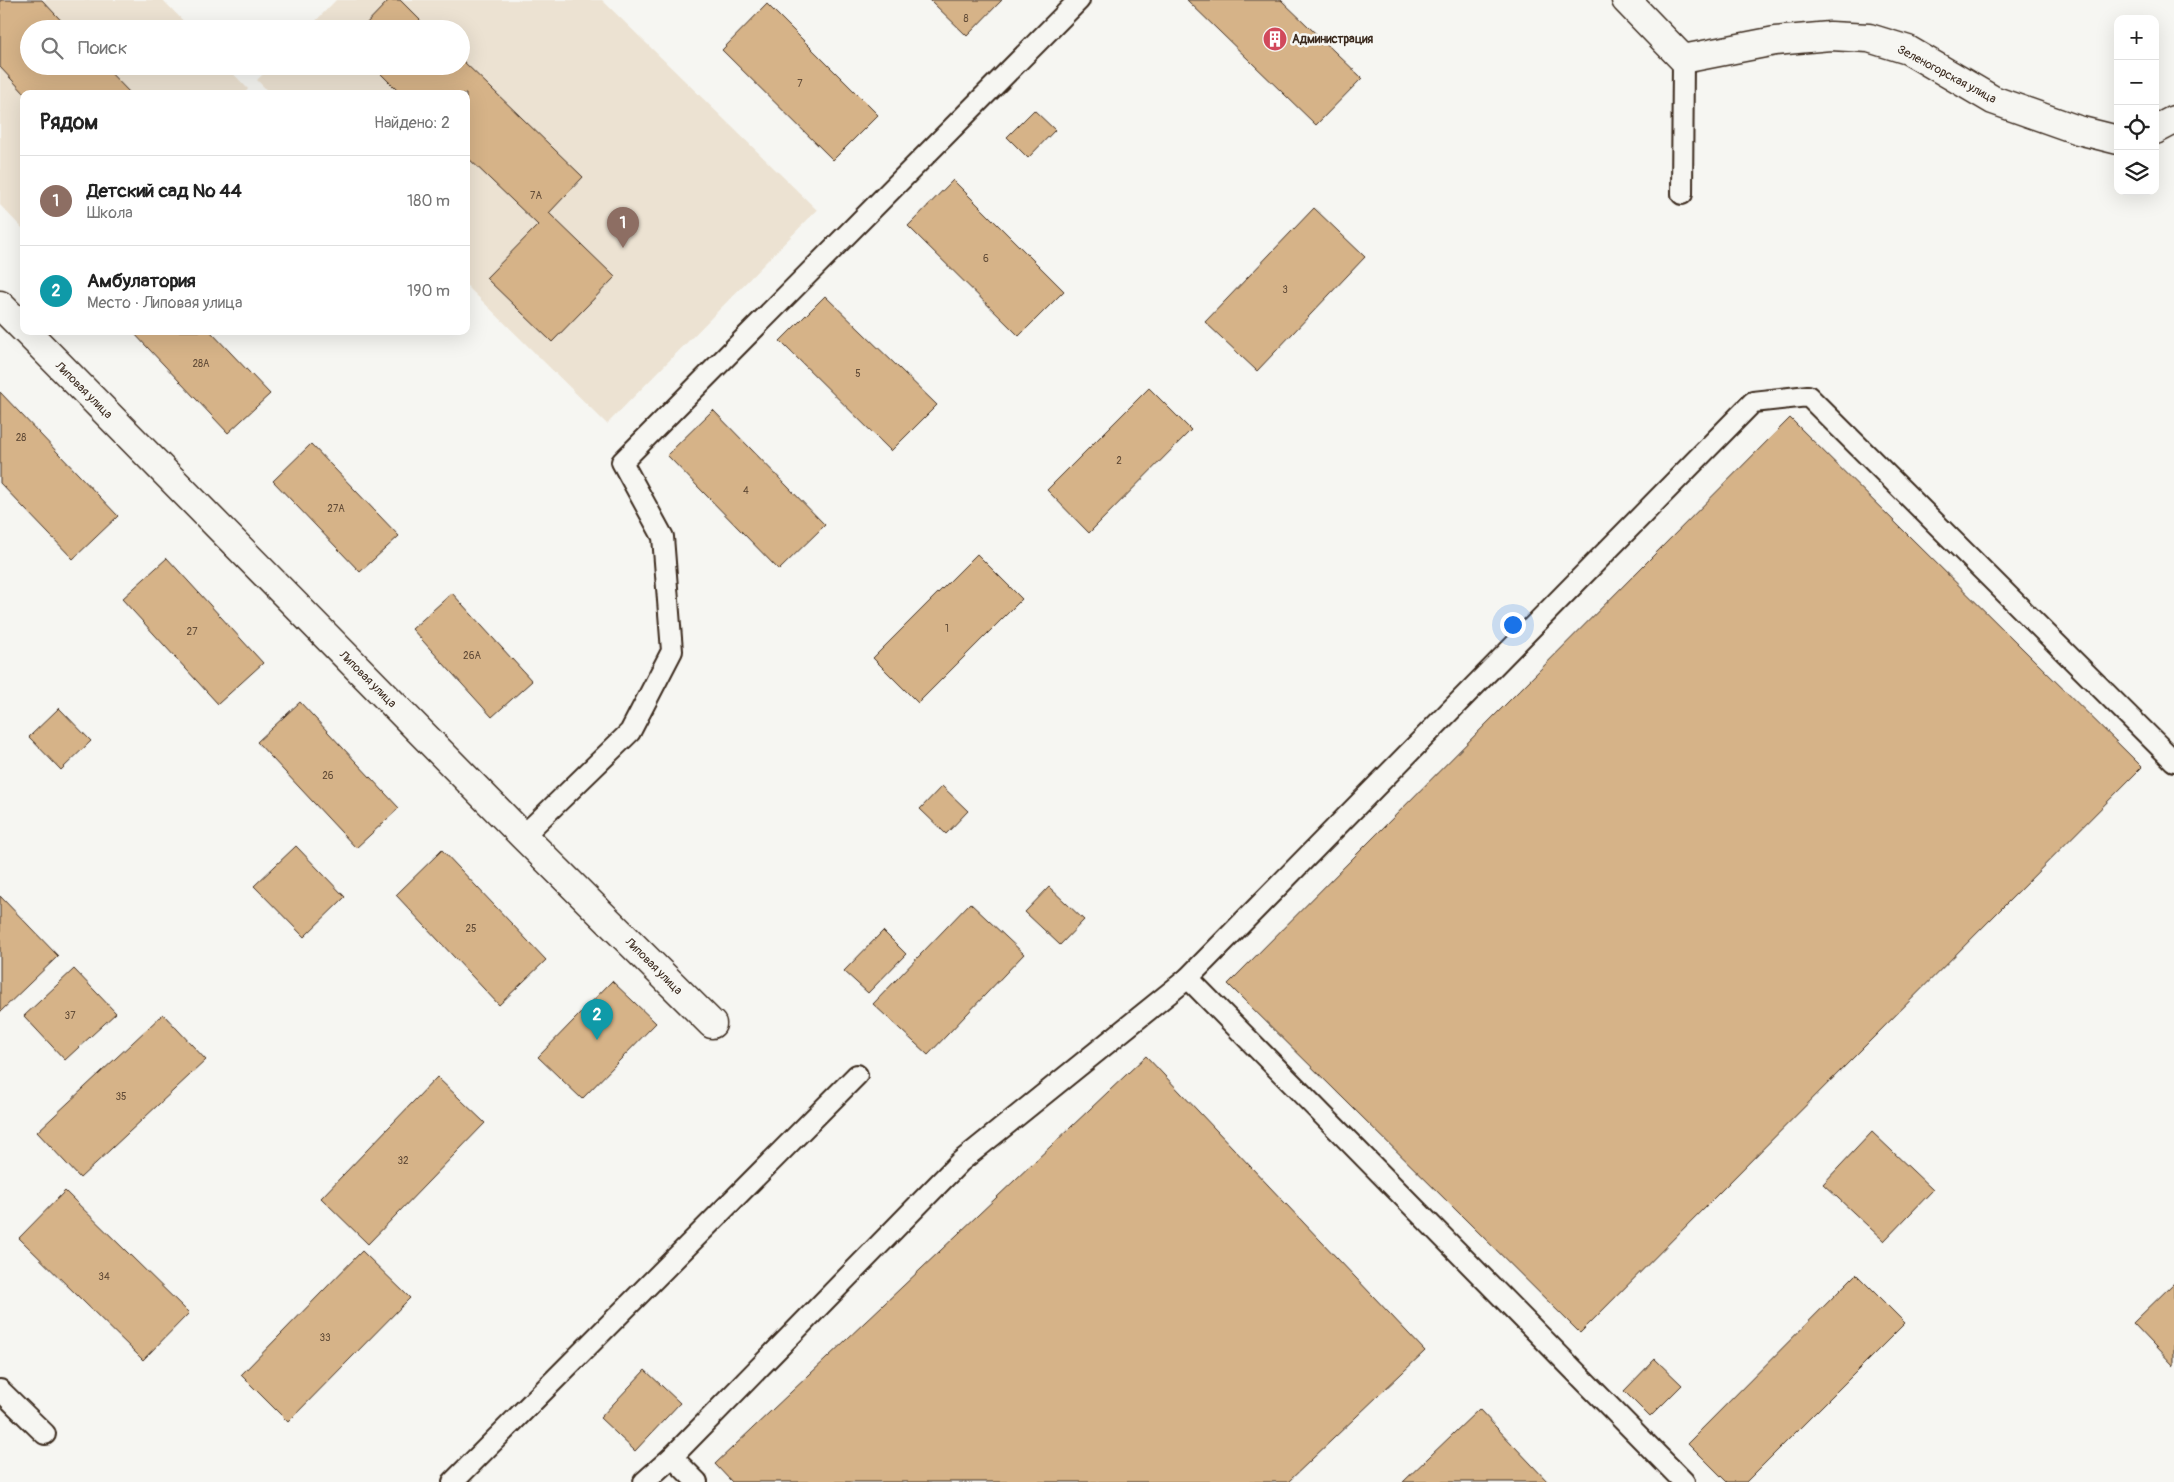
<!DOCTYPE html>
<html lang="ru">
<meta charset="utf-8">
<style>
:root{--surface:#fff;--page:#f6f6f6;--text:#222;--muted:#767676;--line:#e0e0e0;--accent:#ea580c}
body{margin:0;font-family:Pangolin,sans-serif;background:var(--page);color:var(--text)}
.controls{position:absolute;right:15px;top:15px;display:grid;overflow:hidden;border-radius:10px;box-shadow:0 5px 20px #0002}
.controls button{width:45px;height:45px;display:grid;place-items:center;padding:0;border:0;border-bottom:1px solid var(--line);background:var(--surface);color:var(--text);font:25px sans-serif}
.you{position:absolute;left:1512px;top:624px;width:18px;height:18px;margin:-12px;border:4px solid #fff;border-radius:50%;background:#1a73e8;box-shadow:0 0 0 8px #1a73e833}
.badge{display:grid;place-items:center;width:32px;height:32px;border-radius:50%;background:var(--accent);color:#fff;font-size:16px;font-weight:700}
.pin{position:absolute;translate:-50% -41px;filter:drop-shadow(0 1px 2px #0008)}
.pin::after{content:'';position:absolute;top:26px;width:18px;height:15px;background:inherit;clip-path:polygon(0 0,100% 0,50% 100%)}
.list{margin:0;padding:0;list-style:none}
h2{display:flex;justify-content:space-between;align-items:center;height:65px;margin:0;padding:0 20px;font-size:21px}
h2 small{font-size:16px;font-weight:400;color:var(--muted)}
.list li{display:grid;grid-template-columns:32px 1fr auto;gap:15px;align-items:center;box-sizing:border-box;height:90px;padding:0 20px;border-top:1px solid var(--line)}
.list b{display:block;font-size:19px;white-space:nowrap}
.list p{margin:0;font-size:16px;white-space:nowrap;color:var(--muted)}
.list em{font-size:16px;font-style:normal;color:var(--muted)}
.icon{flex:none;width:28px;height:28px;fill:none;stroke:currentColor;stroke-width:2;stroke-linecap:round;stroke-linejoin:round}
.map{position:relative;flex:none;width:2174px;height:1482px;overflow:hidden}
.search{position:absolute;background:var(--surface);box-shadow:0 5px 20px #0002;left:20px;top:20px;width:450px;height:55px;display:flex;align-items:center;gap:12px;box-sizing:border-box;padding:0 18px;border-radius:28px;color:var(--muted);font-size:19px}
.panel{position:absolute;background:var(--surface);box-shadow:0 5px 20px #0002;left:20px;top:90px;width:450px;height:245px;border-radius:10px}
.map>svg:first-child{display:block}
.built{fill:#ece2d2}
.building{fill:#d6b388;stroke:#3b2a1e}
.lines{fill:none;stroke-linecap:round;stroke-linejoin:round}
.service-casing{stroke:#3b2a1e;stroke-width:24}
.minor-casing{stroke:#3b2a1e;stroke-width:31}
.service{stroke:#f6f6f2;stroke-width:20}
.minor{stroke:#f6f6f2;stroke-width:28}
.labels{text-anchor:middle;stroke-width:5;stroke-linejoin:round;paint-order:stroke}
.number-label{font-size:10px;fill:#624c38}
.poi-label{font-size:12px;font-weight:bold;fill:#3b2a1e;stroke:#f6f6f2;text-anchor:start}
.street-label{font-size:12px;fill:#3b2a1e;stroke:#f6f6f2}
</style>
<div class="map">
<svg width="2174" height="1482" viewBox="0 0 2174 1482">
<rect width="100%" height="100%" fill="#f6f6f2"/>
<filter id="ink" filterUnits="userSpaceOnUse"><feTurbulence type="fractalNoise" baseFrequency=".02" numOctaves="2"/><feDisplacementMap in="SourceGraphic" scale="10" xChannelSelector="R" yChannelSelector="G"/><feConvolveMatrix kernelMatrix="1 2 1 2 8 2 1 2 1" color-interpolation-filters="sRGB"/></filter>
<g filter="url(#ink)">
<g class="built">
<path d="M 0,0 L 163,0 L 191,29 L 29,29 L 29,66 L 226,66 L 248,89 L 244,94 L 24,94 L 24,230 L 0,205 Z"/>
<path d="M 336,0 L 602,0 L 817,210 L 607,424 L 466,285 L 466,94 L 271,94 L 257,80 L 271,66 L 461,66 L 461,29 L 308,29 Z"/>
</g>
<g class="building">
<path d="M 0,0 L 42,0 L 69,29 L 29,29 L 29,66 L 104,66 L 131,94 L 25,94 L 0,67 Z"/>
<path d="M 389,0 L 400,0 L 429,29 L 361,29 Z"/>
<path d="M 930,0 L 1002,0 L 967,36 Z"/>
<path d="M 1187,0 L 1281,0 L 1362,78 L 1316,125 Z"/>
<path d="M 767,4 L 878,115 L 833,160 L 722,50 Z"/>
<path d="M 461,59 L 583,177 L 549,213 L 615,277 L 552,342 L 486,278 L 538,225 L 466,156 L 466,94 L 401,94 L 373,66 L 461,66 Z"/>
<path d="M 1034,110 L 1055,130 L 1028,158 L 1007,137 Z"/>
<path d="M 953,180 L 1064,291 L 1019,336 L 908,226 Z"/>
<path d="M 1314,208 L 1365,257 L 1257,371 L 1205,322 Z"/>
<path d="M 825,296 L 937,405 L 891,451 L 780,341 Z"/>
<path d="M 132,331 L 210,331 L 270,394 L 228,433 Z"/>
<path d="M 1149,388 L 1191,430 L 1089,533 L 1047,490 Z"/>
<path d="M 0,392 L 118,516 L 73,559 L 0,483 Z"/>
<path d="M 713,410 L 825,525 L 779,570 L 667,455 Z"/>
<path d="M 1790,418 L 2142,767 L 1580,1333 L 1228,984 Z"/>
<path d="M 311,444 L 399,536 L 360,572 L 273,481 Z"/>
<path d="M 977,554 L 1022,599 L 918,703 L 873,658 Z"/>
<path d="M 167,558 L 263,663 L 218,704 L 122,599 Z"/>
<path d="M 452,593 L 532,681 L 492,717 L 412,629 Z"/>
<path d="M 300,702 L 399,808 L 356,848 L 257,742 Z"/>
<path d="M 59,708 L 91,741 L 61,770 L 29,737 Z"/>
<path d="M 942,786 L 968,811 L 946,834 L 920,809 Z"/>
<path d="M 296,846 L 345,897 L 304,937 L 254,886 Z"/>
<path d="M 442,850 L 546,960 L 499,1005 L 396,895 Z"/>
<path d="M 1049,887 L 1084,920 L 1060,945 L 1025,912 Z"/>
<path d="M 0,896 L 58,956 L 0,1012 Z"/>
<path d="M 970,903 L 1024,954 L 928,1055 L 873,1004 Z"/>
<path d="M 883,931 L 906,954 L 868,993 L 844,971 Z"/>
<path d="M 74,969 L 116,1013 L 65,1060 L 24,1016 Z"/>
<path d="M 612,981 L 656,1023 L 582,1099 L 538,1057 Z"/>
<path d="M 163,1014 L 206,1060 L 80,1178 L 37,1132 Z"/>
<path d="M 1146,1056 L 1425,1351 L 1288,1482 L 732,1482 L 715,1464 Z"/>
<path d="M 437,1077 L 485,1123 L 368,1244 L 321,1198 Z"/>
<path d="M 1872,1132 L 1933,1190 L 1884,1241 L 1823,1184 Z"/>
<path d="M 65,1191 L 189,1313 L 143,1360 L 19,1238 Z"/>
<path d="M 362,1251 L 410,1298 L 288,1422 L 241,1375 Z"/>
<path d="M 1856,1274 L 1905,1323 L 1746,1482 L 1727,1482 L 1688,1443 Z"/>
<path d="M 2174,1283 L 2174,1366 L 2133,1323 Z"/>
<path d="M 1655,1359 L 1682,1385 L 1650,1417 L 1624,1391 Z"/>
<path d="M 645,1370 L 680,1403 L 635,1451 L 600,1418 Z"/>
<path d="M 1479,1409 L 1548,1482 L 1403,1482 Z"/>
</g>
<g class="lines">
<defs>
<g id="service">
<path d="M 1682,194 L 1683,59"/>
<path d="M 523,836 L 630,732 L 672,651 L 663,537 L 622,462 L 1079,0"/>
<path d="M 1188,978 L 1684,1482"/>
<path d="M 0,1390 L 45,1434"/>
<path d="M 672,1457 L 697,1482"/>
<path d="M 453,1482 L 857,1075"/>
<path d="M 644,1482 L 672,1457 L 960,1162 L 1188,978 L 1753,402 L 1808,396 L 2174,761"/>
</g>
<g id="minor">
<path d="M 1626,0 L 1683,59 L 1775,41 L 1830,36 L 1869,38 L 1908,50 L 1993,100 L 2078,130 L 2118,140"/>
<path d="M 2155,130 L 2174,120"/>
<path d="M 0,305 L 24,329"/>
<path d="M 26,331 L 523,836 L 712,1024"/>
</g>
</defs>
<use href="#service" class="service-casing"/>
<use href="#minor" class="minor-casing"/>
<use href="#service" class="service"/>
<use href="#minor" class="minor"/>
</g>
</g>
<defs>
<symbol id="building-disc" viewBox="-11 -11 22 22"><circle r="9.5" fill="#d1495b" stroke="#f6f6f2"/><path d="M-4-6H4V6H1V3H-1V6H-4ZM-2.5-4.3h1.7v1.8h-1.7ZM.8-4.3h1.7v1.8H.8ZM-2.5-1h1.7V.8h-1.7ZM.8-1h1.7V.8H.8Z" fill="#fff"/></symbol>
</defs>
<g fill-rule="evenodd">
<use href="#building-disc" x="1261" y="25" width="28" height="28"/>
</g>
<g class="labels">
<g class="number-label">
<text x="966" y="22">8</text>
<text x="800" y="87">7</text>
<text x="536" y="199">7А</text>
<text x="986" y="262">6</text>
<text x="1285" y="293">3</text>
<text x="201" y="367">28А</text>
<text x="858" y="377">5</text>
<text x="21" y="441">28</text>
<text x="1119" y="464">2</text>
<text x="746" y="494">4</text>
<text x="336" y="512">27А</text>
<text x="947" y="632">1</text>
<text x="192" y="635">27</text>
<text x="472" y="659">26А</text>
<text x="328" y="779">26</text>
<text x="471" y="932">25</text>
<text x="70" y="1019">37</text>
<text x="121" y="1100">35</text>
<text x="403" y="1164">32</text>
<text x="104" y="1280">34</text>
<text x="325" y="1341">33</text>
</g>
<g class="poi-label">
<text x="1292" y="43">Администрация</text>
</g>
<g class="street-label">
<text transform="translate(1947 74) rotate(28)" y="4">Зеленогорская улица</text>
<text transform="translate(84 390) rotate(45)" y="4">Липовая улица</text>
<text transform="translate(368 679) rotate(45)" y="4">Липовая улица</text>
<text transform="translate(654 966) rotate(45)" y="4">Липовая улица</text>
</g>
</g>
</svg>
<div class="controls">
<button>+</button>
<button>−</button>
<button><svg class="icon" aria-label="locate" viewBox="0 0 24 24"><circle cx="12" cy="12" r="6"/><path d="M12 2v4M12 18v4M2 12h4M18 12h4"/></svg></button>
<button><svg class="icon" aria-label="layers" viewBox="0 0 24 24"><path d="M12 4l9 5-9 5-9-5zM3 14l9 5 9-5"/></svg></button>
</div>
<div class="you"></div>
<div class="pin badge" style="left:623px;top:248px;background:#8d6e63">1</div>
<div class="pin badge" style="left:597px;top:1040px;background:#0f9aa8">2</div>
<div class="search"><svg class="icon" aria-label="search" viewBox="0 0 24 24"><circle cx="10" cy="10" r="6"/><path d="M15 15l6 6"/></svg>Поиск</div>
<section class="panel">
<h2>Рядом<small>Найдено: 2</small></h2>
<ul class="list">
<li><span class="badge" style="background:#8d6e63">1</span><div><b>Детский сад № 44</b><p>Школа</p></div><em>180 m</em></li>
<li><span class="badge" style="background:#0f9aa8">2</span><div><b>Амбулатория</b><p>Место · Липовая улица</p></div><em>190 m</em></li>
</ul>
</section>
</div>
